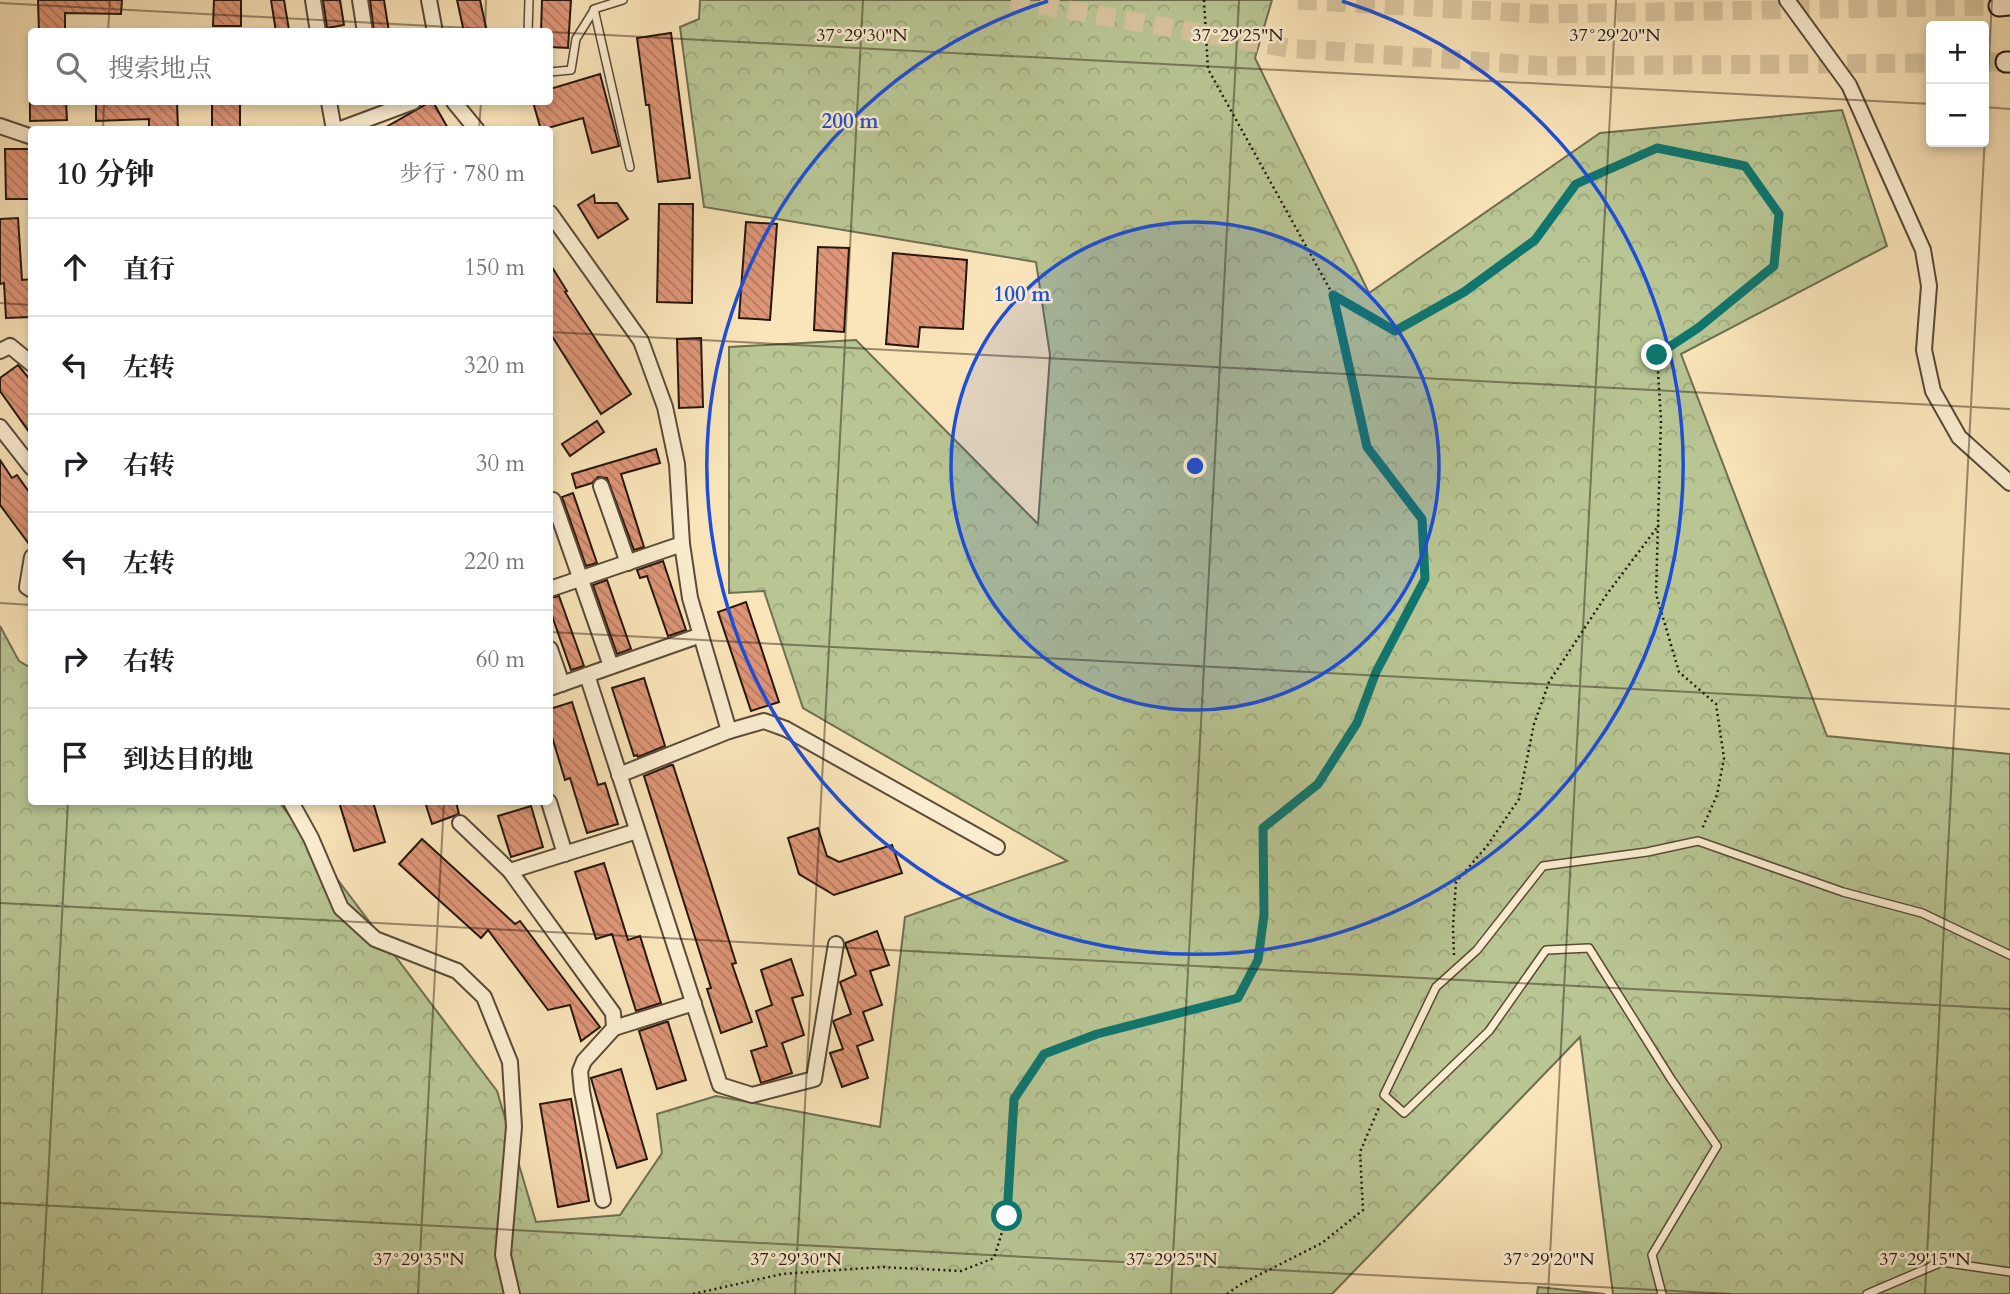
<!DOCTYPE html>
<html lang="zh">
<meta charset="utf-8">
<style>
:root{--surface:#fff;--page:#f2f2f2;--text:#202124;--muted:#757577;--line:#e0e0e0}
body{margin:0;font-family:Cardo,"Noto Serif SC",serif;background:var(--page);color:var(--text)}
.controls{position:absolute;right:21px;top:21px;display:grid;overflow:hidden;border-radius:7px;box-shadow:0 4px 10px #0003}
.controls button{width:63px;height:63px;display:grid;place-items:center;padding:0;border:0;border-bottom:2px solid var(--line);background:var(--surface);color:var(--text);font:35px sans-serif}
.stop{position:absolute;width:21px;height:21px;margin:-16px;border:5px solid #0f766e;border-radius:50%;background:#fff}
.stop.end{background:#0f766e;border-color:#fff;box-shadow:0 2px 7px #0008}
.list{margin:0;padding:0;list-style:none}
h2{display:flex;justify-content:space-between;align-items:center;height:91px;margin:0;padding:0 28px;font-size:30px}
h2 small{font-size:23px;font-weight:400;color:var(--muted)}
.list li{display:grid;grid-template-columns:46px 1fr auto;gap:21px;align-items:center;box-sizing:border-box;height:98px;padding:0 28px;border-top:2px solid var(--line)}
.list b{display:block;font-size:26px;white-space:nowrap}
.list em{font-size:23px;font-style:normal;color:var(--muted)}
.icon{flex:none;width:38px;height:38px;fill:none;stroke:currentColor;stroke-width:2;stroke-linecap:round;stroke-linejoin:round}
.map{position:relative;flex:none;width:2010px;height:1294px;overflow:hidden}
.search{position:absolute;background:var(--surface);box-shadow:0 4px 10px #0003;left:28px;top:28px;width:525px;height:77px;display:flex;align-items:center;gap:18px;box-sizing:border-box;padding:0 24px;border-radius:7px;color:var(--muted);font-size:26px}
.panel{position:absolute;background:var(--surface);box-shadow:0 4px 10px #0003;left:28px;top:126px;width:525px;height:679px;border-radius:7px}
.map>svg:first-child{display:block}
.forest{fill:url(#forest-crowns);stroke:#6f6e50;stroke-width:2}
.park{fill:#b9c694;stroke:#6f6e50;stroke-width:2}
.building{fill:url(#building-back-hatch);stroke:#25160d;stroke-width:2}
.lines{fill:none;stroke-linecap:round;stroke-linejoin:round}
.secondary-tunnel{stroke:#dac6a0;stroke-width:19;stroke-dasharray:19 10;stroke-linecap:butt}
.lane-casing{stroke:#5a4a38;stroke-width:10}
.street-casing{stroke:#5a4a38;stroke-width:18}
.secondary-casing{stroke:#25160d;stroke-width:23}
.path{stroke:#25160d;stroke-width:2.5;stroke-dasharray:2 3.5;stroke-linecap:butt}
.lane{stroke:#fceed2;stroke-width:7}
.street{stroke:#fceed2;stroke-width:14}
.secondary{stroke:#fceed2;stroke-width:19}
.route{stroke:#0f766e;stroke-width:9}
.ticks{fill:none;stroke:#25160d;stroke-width:2;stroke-opacity:0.45}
.ring{fill:none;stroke:#1d4ed8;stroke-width:3.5}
.ticks-label{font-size:18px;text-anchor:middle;fill:#25160d;stroke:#fceed2;stroke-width:5;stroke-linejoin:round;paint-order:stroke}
.centre{fill:#1d4ed8;stroke:#fceed2;stroke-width:3.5}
.ring-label{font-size:21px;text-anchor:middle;font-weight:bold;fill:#1d4ed8;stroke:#fceed2;stroke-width:5;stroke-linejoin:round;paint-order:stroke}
</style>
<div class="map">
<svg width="2010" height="1294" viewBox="0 0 2010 1294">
<defs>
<pattern id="forest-crowns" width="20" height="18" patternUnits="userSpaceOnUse" patternTransform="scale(1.75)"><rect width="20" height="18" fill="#b9c694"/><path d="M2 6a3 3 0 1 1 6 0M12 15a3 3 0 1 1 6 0" fill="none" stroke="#9fa97e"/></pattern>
<pattern id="building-back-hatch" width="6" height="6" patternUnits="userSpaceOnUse" patternTransform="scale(1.75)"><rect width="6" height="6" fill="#df9678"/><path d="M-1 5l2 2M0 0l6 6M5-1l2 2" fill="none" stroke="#b57961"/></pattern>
</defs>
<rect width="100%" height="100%" fill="#fae5ba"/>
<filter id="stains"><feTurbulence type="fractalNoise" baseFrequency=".00286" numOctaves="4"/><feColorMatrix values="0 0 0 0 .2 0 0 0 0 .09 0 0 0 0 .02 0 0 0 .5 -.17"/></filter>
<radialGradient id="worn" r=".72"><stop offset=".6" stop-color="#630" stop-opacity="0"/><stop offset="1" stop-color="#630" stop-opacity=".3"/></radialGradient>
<path class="forest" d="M 700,0 L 1272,0 L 1255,58 L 1369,293 L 1600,133 L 1842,110 L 1887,246 L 1681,354 L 1827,736 L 2010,754 L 2010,1294 L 1613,1294 L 1580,1037 L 1332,1294 L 0,1294 L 0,626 L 19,661 L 31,668 L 32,802 L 279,802 L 497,1091 L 536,1222 L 620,1215 L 662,1153 L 657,1114 L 716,1096 L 880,1127 L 905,917 L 1067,861 L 803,708 L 764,591 L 729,593 L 729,347 L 856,340 L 1038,524 L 1050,355 L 1036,262 L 704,207 L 680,27 L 699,19 Z"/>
<path class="park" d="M 1538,1287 L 1605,1294 L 1537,1294 Z"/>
<g class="building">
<path d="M 38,0 L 122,0 L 121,14 L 65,13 L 65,32 L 39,32 Z"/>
<path d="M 214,0 L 241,0 L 241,26 L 213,26 Z"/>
<path d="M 271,0 L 284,0 L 289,30 L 276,32 Z"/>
<path d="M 323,0 L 340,0 L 344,25 L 327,28 Z"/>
<path d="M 370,0 L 384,0 L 389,32 L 374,32 Z"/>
<path d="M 457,0 L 480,0 L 487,32 L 464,32 Z"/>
<path d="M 542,0 L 571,0 L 568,48 L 550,47 L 550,32 L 541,32 Z"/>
<path d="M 671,33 L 690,178 L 658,182 L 649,105 L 646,105 L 637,38 Z"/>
<path d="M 600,74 L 619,146 L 592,153 L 583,118 L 541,130 L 533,102 L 550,102 L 550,89 Z"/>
<path d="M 30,102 L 66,102 L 67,120 L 30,121 Z"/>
<path d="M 96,102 L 177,102 L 178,130 L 149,130 L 149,119 L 96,121 Z"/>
<rect x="212" y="102" width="28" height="28"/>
<path d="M 430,102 L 433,102 L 449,130 L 381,130 Z"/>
<path d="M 5,149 L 32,149 L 32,199 L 6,199 Z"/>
<path d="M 594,195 L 595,203 L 617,203 L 628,219 L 598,238 L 578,205 Z"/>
<path d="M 659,204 L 693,204 L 692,303 L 657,302 Z"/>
<path d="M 18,218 L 22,280 L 32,279 L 32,317 L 6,318 L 4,283 L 0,284 L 0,219 Z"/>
<path d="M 746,222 L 777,224 L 770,320 L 739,318 Z"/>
<path d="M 818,247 L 849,248 L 844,332 L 814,330 Z"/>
<path d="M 893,253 L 967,260 L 963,329 L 920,327 L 918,347 L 886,344 Z"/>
<path d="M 550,264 L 567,291 L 565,292 L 631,394 L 601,414 L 550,333 Z"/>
<path d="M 701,338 L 703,407 L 679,408 L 677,339 Z"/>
<path d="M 18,365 L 32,382 L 32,436 L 0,391 L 0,378 Z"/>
<path d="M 597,421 L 604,432 L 570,456 L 562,444 Z"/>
<path d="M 656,449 L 660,463 L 621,474 L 644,547 L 634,550 L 607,478 L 598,477 L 592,483 L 576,488 L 572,474 Z"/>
<path d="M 0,460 L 12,478 L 17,475 L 32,496 L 32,548 L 0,505 Z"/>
<path d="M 573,493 L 597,563 L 586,566 L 562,497 Z"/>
<path d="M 663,561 L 686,630 L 668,636 L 647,576 L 640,578 L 637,570 Z"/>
<path d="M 607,580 L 631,649 L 617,654 L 593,585 Z"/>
<path d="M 559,596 L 584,666 L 571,670 L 550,610 L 550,598 Z"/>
<path d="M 746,602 L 779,702 L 751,711 L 718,612 Z"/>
<path d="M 644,678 L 665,746 L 638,757 L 637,755 L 634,756 L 612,688 Z"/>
<path d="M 572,702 L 598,785 L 605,783 L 618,824 L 587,833 L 570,778 L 565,780 L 550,730 L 550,709 Z"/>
<path d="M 671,765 L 673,765 L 707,870 L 736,963 L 732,964 L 752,1022 L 721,1033 L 707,989 L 711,988 L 644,776 Z"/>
<path d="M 339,802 L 373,802 L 385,842 L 354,851 Z"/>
<path d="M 425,802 L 456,802 L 459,814 L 432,824 Z"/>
<path d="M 531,806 L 543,847 L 511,857 L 498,816 Z"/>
<path d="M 818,828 L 827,856 L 839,862 L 892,845 L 902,873 L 834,895 L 799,874 L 788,838 Z"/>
<path d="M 422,839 L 515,924 L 520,921 L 600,1027 L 581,1041 L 570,1005 L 548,1010 L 488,930 L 481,938 L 399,864 Z"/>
<path d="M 604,863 L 628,940 L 640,936 L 661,1003 L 636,1011 L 612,934 L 596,939 L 575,872 Z"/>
<path d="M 877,931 L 889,965 L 870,971 L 882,1005 L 863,1012 L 873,1040 L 857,1046 L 868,1078 L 842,1087 L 830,1053 L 843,1049 L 833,1021 L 851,1014 L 840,982 L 856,975 L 845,943 Z"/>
<path d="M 791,959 L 803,995 L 792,998 L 804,1035 L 782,1043 L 792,1073 L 761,1083 L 751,1051 L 767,1046 L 756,1011 L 772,1005 L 761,970 Z"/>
<path d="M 666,1022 L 668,1022 L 686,1080 L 657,1089 L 639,1031 Z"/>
<path d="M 621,1069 L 647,1159 L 617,1168 L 591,1078 Z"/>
<path d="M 571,1099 L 589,1201 L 558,1207 L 540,1104 Z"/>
</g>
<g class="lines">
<g class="secondary-tunnel">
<path d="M 1011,0 L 1287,48 L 1545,66 L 1931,63"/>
<path d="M 1298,0 L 1542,14 L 1999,6"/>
<path d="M 1984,62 L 2006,62"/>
</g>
<defs>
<g id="lane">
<path d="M 623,0 L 594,9 L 630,167"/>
<path d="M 528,32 L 529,0"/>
<path d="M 550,72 L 571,70 L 576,39 L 594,10"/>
<path d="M 1662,1294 L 1652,1255 L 1717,1146 L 1671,1079 L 1589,948 L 1546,950 L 1489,1031 L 1404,1113 L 1384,1095 L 1436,987 L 1477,950 L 1543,866 L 1647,852 L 1698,841 L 1843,892 L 1922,913 L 2010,955"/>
<path d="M 1867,1294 L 1942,1262 L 2010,1272"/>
</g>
<g id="street">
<path d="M 313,0 L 318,32"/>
<path d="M 360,0 L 365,32"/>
<path d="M 429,0 L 435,32"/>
<path d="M 1787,0 L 1849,85 L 1923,250 L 1929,286 L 1924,350 L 1933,391 L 1959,437 L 2010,483"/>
<path d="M 329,102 L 334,130"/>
<path d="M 454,102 L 477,130"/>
<path d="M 0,126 L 32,137"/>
<path d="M 338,130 L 413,102"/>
<path d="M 550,213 L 641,341 L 665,407 L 677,464 L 682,544 L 690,598 L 729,731 L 764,721 L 786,729 L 997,847"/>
<path d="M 0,351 L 10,346 L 32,364"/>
<path d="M 0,427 L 32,468"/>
<path d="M 601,486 L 628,563"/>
<path d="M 553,500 L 611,666"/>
<path d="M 32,557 L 27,587 L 32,590"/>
<path d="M 550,589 L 682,544"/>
<path d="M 550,649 L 562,684"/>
<path d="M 587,675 L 720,1085 L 752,1095 L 814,1079 L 836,944"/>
<path d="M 550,688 L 701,635"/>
<path d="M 619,775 L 729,731"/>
<path d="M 291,802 L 311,838 L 341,908 L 375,939 L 457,971 L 484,997 L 510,1062 L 514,1127 L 503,1255 L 512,1294"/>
<path d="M 549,802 L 565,854"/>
<path d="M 460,823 L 510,871 L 613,1013 L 614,1028 L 584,1061 L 580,1071 L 582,1091 L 603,1200"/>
<path d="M 510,871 L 637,831"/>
<path d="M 614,1028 L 694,1003"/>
</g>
<g id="secondary">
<path d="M 1999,6 L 2010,5"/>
<path d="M 2006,62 L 2010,62"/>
</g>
</defs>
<use href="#lane" class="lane-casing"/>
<use href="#street" class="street-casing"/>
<use href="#secondary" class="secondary-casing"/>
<g class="path">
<path d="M 1204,0 L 1208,69 L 1333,295 L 1395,331 L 1464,292 L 1535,240 L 1576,184 L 1657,148 L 1745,166 L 1779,214 L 1774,266 L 1698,328 L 1657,355 L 1661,420 L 1656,594 L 1679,672 L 1716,704 L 1724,758 L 1717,795 L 1702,829"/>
<path d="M 1454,955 L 1453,927 L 1456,882 L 1487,846 L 1519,799 L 1534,724 L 1549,682 L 1607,594 L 1659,525"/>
<path d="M 693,1294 L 782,1274 L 881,1267 L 961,1271 L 994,1258 L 1007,1216 L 1014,1099 L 1044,1054 L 1097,1034 L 1238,998 L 1257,960 L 1264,915 L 1263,828 L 1319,784 L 1357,723 L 1376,672 L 1425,579 L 1422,519 L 1367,447 L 1333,295"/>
<path d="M 1227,1294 L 1241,1284 L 1322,1243 L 1363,1210 L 1360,1152 L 1380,1105"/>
</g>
<use href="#lane" class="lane"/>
<use href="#street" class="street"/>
<use href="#secondary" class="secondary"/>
</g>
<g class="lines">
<path class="route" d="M 1007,1216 L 1014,1099 L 1044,1054 L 1097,1034 L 1238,998 L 1258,960 L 1264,915 L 1263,828 L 1318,784 L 1357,723 L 1376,672 L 1425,579 L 1422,519 L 1367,447 L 1333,295 L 1395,331 L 1464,292 L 1535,240 L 1576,184 L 1657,148 L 1745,166 L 1779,214 L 1774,266 L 1698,328 L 1657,355"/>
</g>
<path class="ticks" d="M 0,3 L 541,32M 108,32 L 110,0M 485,32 L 486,0M 550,32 L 1931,104M 1984,107 L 2010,109M 103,130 L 104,102M 479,130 L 481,102M 0,303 L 32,305M 550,332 L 2010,409M 0,603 L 32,605M 550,632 L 2010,709M 0,903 L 2010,1009M 0,1203 L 1731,1294M 42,1294 L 68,802M 418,1294 L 444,802M 795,1294 L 863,0M 1171,1294 L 1239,0M 1548,1294 L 1616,0M 1925,1294 L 1992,0"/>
<circle cx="1195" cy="466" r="244" fill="#1d4ed8" fill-opacity=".12"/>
<g class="ring">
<circle cx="1195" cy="466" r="244"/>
<path d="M1342 1A488 488 0 1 1 1048 1"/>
</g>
<g class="ticks-label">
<text x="862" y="41">37°29'30"N</text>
<text x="1238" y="41">37°29'25"N</text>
<text x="1615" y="41">37°29'20"N</text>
<text x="419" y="1265">37°29'35"N</text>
<text x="796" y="1265">37°29'30"N</text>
<text x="1172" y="1265">37°29'25"N</text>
<text x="1549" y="1265">37°29'20"N</text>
<text x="1925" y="1265">37°29'15"N</text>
</g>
<circle cx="1195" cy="466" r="10" class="centre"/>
<g class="ring-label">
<text x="850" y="128">200 m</text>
<text x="1022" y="301">100 m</text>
</g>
<rect width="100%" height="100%" filter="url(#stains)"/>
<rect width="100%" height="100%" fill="url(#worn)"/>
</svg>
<div class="controls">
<button>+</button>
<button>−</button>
</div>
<div class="stop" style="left:1007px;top:1216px"></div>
<div class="stop end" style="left:1657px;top:355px"></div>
<div class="search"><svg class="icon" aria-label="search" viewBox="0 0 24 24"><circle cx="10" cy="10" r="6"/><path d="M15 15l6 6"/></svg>搜索地点</div>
<section class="panel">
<h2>10 分钟<small>步行 · 780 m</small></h2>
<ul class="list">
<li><svg class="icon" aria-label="ahead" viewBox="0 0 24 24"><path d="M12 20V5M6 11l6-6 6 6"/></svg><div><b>直行</b></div><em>150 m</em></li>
<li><svg class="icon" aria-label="left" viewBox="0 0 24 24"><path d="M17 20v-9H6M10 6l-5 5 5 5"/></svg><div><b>左转</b></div><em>320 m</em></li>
<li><svg class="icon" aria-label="right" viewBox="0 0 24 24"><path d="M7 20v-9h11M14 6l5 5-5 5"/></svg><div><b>右转</b></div><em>30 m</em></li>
<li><svg class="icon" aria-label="left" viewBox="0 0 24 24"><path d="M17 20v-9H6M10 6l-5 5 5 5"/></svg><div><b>左转</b></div><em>220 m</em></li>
<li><svg class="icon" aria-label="right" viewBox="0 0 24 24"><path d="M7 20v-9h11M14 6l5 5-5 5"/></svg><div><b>右转</b></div><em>60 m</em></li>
<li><svg class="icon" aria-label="arrive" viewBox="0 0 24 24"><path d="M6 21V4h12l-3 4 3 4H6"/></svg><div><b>到达目的地</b></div></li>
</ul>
</section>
</div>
